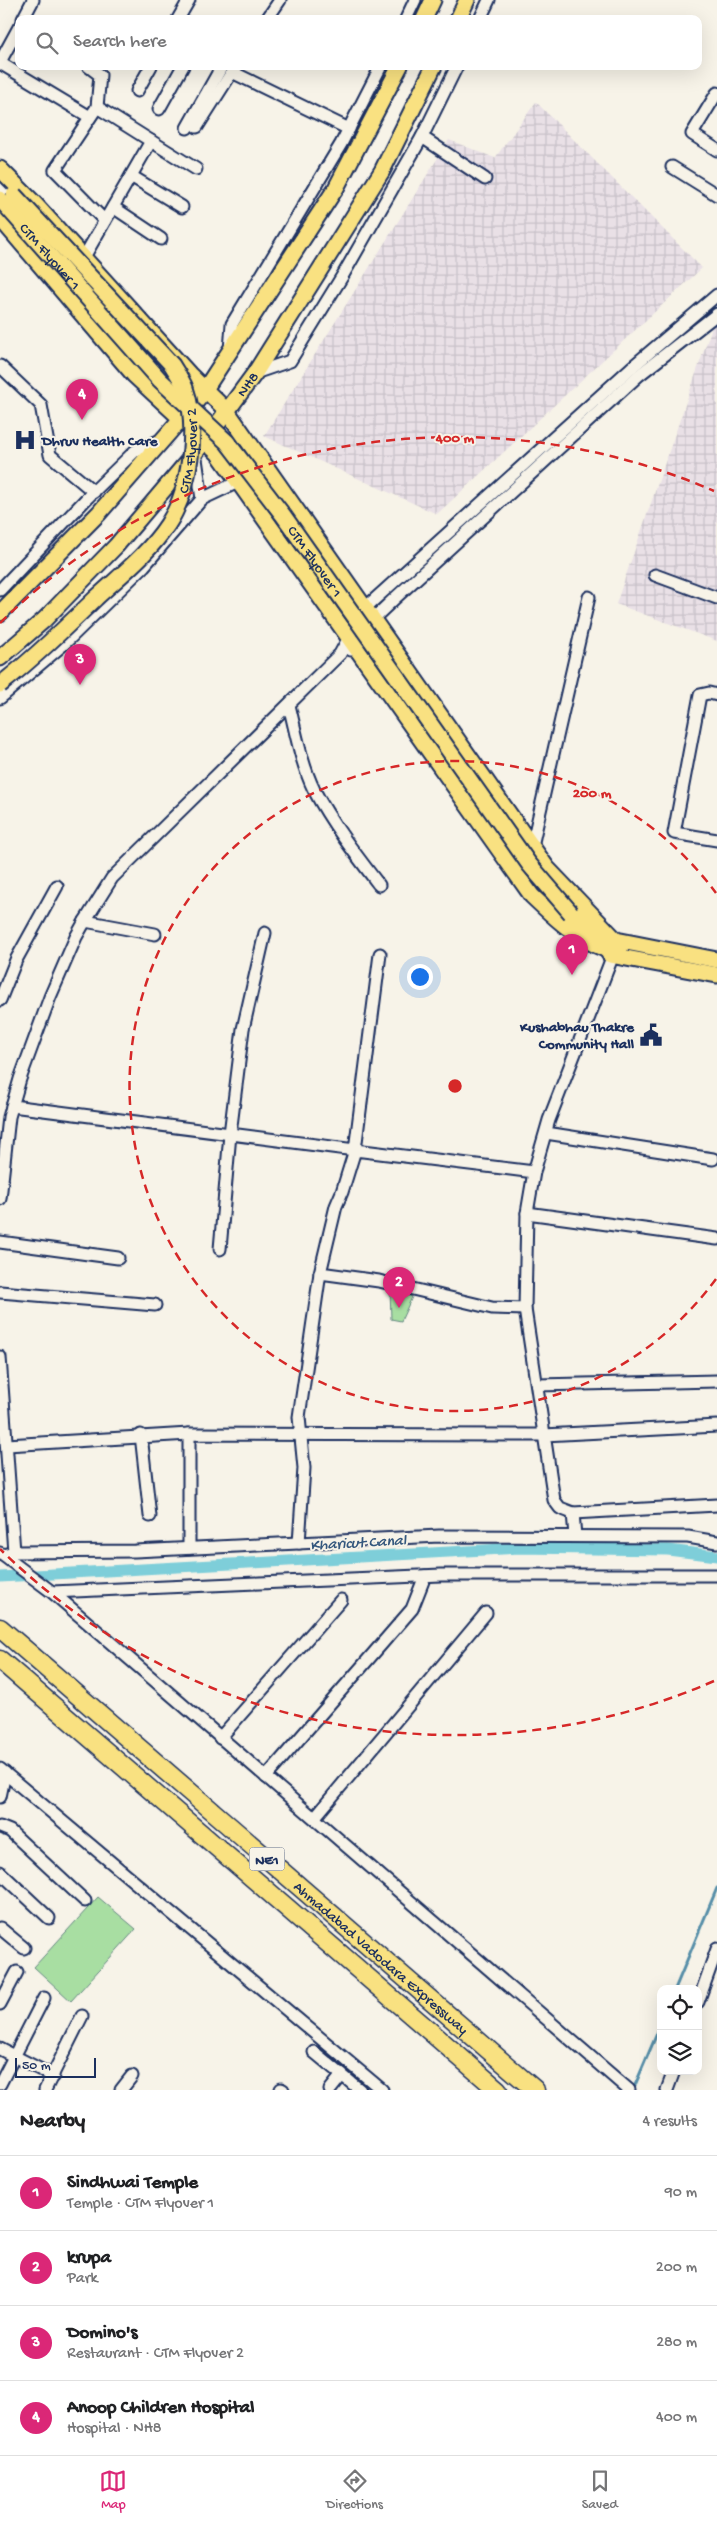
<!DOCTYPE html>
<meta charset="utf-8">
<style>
:root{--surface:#fff;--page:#f2f2f2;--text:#202124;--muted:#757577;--line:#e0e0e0;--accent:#db2777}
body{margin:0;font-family:"Gochi Hand",sans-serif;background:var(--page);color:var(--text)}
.controls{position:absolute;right:15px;bottom:15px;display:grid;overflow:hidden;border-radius:10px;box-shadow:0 5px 20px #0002}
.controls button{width:45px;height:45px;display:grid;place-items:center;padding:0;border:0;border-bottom:1px solid var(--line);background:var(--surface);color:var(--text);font:25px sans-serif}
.scale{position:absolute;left:15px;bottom:12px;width:81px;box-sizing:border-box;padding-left:5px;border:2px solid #1b2f5e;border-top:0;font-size:14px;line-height:18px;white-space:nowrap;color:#1b2f5e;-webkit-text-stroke:4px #f7f3e8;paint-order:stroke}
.you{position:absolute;left:419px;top:976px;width:18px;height:18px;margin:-12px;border:4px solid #fff;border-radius:50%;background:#1a73e8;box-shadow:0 0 0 8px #1a73e833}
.badge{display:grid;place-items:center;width:32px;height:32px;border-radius:50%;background:var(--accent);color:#fff;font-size:16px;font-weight:700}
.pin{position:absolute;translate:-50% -41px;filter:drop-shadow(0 1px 2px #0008)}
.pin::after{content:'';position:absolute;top:26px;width:18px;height:15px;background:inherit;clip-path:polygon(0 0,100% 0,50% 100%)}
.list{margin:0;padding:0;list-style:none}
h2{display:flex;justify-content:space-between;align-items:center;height:65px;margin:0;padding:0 20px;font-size:21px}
h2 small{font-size:16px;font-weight:400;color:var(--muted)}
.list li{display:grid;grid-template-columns:32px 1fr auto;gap:15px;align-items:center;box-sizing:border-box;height:75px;padding:0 20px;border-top:1px solid var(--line)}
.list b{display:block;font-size:19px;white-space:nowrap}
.list p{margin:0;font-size:16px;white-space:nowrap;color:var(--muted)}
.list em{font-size:16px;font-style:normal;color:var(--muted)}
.icon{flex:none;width:28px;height:28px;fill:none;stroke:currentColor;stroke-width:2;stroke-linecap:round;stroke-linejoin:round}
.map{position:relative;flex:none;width:717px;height:2090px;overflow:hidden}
.search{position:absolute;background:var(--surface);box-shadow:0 5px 20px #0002;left:15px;right:15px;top:15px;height:55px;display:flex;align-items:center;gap:12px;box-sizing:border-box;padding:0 18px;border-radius:10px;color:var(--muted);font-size:19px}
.sheet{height:365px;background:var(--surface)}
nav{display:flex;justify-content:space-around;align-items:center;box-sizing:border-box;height:70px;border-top:1px solid var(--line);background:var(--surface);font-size:14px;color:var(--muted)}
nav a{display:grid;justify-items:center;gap:2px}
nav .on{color:var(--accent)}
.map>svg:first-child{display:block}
.industrial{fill:url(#industrial-grid)}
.green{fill:#a8dea2;stroke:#628680}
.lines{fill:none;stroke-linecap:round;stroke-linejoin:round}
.stream{stroke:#568ea8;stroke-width:3}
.canal{stroke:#7eced9;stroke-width:11}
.minor-casing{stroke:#1b2f5e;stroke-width:15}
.major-casing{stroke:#1b2f5e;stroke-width:19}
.highway-casing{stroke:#1b2f5e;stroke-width:21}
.minor{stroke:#f7f3e8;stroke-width:11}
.major{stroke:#f9e181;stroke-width:15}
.highway{stroke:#f9e181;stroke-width:18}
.major-bridge-casing{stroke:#1b2f5e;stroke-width:19;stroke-linecap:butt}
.major-bridge{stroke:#f9e181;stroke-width:15}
.ring{fill:none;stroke:#d62828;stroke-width:2.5;stroke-dasharray:9 6}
.labels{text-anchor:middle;stroke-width:4;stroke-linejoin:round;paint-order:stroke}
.shield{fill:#f7f3e8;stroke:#5d6a87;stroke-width:1}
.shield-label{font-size:14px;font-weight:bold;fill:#1b2f5e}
.street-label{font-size:15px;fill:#1b2f5e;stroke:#f7f3e8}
.poi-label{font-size:15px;font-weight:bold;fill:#1b2f5e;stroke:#f7f3e8;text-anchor:start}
.water-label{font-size:16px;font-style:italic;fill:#34577d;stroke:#f7f3e8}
.centre{fill:#d62828;stroke:#f7f3e8;stroke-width:2.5}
.ring-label{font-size:15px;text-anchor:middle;font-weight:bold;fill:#d62828;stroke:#f7f3e8;stroke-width:4;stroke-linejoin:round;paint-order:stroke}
</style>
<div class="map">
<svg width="717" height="2090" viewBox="0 0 717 2090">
<defs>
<pattern id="industrial-grid" width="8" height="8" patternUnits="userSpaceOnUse" patternTransform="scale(1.25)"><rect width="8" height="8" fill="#e9e0e6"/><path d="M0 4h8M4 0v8" fill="none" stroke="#c7c0c8"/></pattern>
</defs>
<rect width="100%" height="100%" fill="#f7f3e8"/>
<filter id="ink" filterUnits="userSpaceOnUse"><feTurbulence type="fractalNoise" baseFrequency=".02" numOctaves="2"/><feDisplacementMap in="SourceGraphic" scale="10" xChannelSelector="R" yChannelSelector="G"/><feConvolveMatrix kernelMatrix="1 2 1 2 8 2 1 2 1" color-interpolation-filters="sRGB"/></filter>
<g filter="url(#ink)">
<g class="industrial">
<path d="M 536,102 L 702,268 L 437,514 L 264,436 L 449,140 L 495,158 Z"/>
<path d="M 717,313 L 717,641 L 616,604 Z"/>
</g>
<g class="green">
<path d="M 390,1288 L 412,1297 L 401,1321 L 391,1319 Z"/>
<path d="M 98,1897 L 136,1929 L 71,2001 L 34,1967 Z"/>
</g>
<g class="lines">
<g class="stream">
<path d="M 675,1989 L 717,1888"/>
<path d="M 633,2090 L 661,2024"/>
</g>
<path class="canal" d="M 0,1577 L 519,1548 L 668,1550 L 717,1556"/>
<defs>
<g id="minor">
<path d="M 23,19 L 33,0"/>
<path d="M 178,19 L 189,0"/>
<path d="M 267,19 L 280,0"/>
<path d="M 406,19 L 415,0"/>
<path d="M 480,19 L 489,0"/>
<path d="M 0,62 L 19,27"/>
<path d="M 0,63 L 90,117"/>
<path d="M 88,66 L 100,75 L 97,107"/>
<path d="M 137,91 L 151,66"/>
<path d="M 717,93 L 692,134 L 717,150"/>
<path d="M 159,109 L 183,66"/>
<path d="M 197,127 L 232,72 L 349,129"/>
<path d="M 187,128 L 222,66"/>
<path d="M 422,137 L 485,179"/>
<path d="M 151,141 L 196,169"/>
<path d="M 672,167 L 717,195"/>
<path d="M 131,176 L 182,207"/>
<path d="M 113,207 L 161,239"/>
<path d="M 84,257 L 151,141 L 97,107 L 55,170 L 105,221"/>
<path d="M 230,350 L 232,324 L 341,144 L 381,66"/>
<path d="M 0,366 L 41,405 L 50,455 L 94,492"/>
<path d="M 255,373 L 290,361 L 343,275 L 422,137 L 457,66"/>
<path d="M 195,452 L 202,499"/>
<path d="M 655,575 L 717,598"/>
<path d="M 0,590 L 88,497 L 135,451 L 161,440"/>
<path d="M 351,650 L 357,648 L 373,619 L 394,599 L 639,375 L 717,314"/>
<path d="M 717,695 L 709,693 L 700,695 L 674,833 L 717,840"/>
<path d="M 0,698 L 65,643 L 144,566 L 202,499 L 238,482"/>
<path d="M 289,705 C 296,733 301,763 314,790 C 332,824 356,855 379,885"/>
<path d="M 532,846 L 589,597"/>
<path d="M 85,921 L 155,934"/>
<path d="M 0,1000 L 16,960 L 57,886"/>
<path d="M 12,1106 L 355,1150 L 380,954"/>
<path d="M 546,1133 L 713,1159"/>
<path d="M 0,1199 L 9,1117 L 20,1079 L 50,997 L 76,937 L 85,921 L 112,878 L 340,654 L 365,608 L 631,368 L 717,295"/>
<path d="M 527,1213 L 717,1239"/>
<path d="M 0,1242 L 118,1258"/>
<path d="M 220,1249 L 230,1134 L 243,1029 L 265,933"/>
<path d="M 0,1292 L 155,1305"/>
<path d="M 525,1309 L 492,1308 L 379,1281 L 320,1273 L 336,1206 L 342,1192 L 355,1150 L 534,1172"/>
<path d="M 0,1357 L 14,1552"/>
<path d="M 537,1385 L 717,1381"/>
<path d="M 189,1434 L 189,1548"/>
<path d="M 141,1435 L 150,1516"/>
<path d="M 7,1445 L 189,1434 L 544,1435 L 717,1426"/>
<path d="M 573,1513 L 717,1505"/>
<path d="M 575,1536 L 573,1513 L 560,1508 L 554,1500 L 525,1309 L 527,1213 L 534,1172 L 549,1120 L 613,955"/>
<path d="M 299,1543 L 304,1468 L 299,1417 L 320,1273"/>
<path d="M 0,1553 L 52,1592 L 629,2090"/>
<path d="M 3,1555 L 14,1552 L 135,1551 L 439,1536 L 688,1537 L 717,1542"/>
<path d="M 52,1592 L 441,1575 L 717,1575"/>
<path d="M 220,1738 L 341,1600"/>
<path d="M 0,1769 L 382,2090"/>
<path d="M 266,1777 L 412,1609 L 425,1576"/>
<path d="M 0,1797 L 5,1773"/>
<path d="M 315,1817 L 486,1613"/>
<path d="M 0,1827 L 10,1831 L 85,1901"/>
<path d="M 0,1872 L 49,1918"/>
<path d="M 0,1928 L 24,1948"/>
<path d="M 698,2002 L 717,1949"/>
<path d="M 0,2004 L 17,1972"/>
<path d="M 0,2049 L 53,2076"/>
<path d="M 314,2052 L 360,2090"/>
<path d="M 0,2084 L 44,1998"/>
<path d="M 281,2089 L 283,2090"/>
<path d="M 45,2090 L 82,2016"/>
<path d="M 121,2090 L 132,2076"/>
<path d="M 330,2090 L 342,2075"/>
<path d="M 667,2090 L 674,2071"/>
</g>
<g id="major">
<path d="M 424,19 L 433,0"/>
<path d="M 458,19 L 467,0"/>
<path d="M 0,169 L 33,202 L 189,374 L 227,411 L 547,868 L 616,940 L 717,960"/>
<path d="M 0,218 L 134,375 L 218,453 L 532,896 C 555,918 575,937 605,949"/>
<path d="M 0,613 L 99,513 L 200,397 L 336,188 L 400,66"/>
<path id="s1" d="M 0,658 L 44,620 L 116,546 L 205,441 L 255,373 L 382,171 L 434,66"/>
<path d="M 571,913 L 605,943"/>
<path d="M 615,955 L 620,952 L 620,944 L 611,940 L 605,947 L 610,955 L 717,975"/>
</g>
<g id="highway">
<path id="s2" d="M 0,1628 L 535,2090"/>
<path d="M 0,1660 L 498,2090"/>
</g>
</defs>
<use href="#minor" class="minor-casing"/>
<use href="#major" class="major-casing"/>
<use href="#highway" class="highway-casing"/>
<use href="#minor" class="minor"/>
<use href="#major" class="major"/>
<use href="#highway" class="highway"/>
<defs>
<g id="major-bridge">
<path id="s3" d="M 0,199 L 160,380 L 227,442 L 283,515 L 529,864 L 571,913"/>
<path id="s4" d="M 0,685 C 34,658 65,628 96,598 C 121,575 149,553 168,524 C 190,490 199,427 185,388 C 182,380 176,372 172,365 L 14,195"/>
</g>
</defs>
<use href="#major-bridge" class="major-bridge-casing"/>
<use href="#major-bridge" class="major-bridge"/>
</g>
</g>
<g class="ring">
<path d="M716 1279A325 325 0 1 1 716 893"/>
<path d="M714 1681A649 649 0 0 1 0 1549M0 623A649 649 0 0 1 714 491"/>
</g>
<defs>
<symbol id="hospital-bare" viewBox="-9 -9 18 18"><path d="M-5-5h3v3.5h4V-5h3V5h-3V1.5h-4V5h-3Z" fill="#1b2f5e" stroke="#f7f3e8" stroke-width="2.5" paint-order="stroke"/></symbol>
<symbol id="civic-bare" viewBox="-9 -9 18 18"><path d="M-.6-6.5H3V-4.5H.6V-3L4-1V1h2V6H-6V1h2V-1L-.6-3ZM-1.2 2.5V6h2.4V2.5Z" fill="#1b2f5e" stroke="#f7f3e8" stroke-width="2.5" paint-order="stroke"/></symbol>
</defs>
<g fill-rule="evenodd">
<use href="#hospital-bare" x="9" y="424" width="32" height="32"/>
<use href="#civic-bare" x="635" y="1019" width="32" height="32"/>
</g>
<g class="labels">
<rect class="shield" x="249.5" y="1847.5" width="35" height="23" rx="4"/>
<g class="shield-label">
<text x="267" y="1864">NE1</text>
</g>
<g class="street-label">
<text dy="5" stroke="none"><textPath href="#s3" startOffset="76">CTM Flyover 1</textPath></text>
<text dy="5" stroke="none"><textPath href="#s1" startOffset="370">NH8</textPath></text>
<text dy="5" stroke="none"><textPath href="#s4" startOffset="310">CTM Flyover 2</textPath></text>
<text dy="5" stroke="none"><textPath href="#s3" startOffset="481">CTM Flyover 1</textPath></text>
<text dy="5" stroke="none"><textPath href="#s2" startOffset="504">Ahmadabad Vadodara Expressway</textPath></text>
</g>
<g class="poi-label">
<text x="42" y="445">Dhruv Health Care</text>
<text x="634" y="1031" text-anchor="end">Kushabhau Thakre<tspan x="634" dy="17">Community Hall</tspan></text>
</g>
<g class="water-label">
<text transform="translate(358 1541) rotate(-3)" y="6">Kharicut Canal</text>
</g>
</g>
<circle cx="455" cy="1086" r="8" class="centre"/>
<g class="ring-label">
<text x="455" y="442">400 m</text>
<text x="592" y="797">200 m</text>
</g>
</svg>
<div class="controls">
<button><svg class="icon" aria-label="locate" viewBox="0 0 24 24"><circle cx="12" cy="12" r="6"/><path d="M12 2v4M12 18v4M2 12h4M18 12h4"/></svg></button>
<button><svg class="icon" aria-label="layers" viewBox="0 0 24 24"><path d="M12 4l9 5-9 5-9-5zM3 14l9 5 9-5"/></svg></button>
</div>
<div class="scale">50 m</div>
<div class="you"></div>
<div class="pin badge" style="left:572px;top:975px">1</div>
<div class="pin badge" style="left:399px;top:1308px">2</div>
<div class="pin badge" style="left:80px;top:685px">3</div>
<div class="pin badge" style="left:82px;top:420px">4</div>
<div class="search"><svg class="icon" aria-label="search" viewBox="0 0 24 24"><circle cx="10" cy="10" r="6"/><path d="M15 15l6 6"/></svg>Search here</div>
</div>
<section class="sheet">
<h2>Nearby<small>4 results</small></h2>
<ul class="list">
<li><span class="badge">1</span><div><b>Sindhwai Temple</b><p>Temple · CTM Flyover 1</p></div><em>90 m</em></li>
<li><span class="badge">2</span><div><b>krupa</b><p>Park</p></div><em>200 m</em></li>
<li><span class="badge">3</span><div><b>Domino's</b><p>Restaurant · CTM Flyover 2</p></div><em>280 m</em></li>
<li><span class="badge">4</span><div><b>Anoop Children Hospital</b><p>Hospital · NH8</p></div><em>400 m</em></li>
</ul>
</section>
<nav>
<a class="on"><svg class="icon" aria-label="map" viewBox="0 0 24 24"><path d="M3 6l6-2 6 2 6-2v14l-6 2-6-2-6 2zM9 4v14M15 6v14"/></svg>Map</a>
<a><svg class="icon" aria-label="directions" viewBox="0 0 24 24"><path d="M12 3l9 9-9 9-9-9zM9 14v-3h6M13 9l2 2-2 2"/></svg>Directions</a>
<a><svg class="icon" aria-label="saved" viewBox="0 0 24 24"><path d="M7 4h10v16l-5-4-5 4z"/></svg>Saved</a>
</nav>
